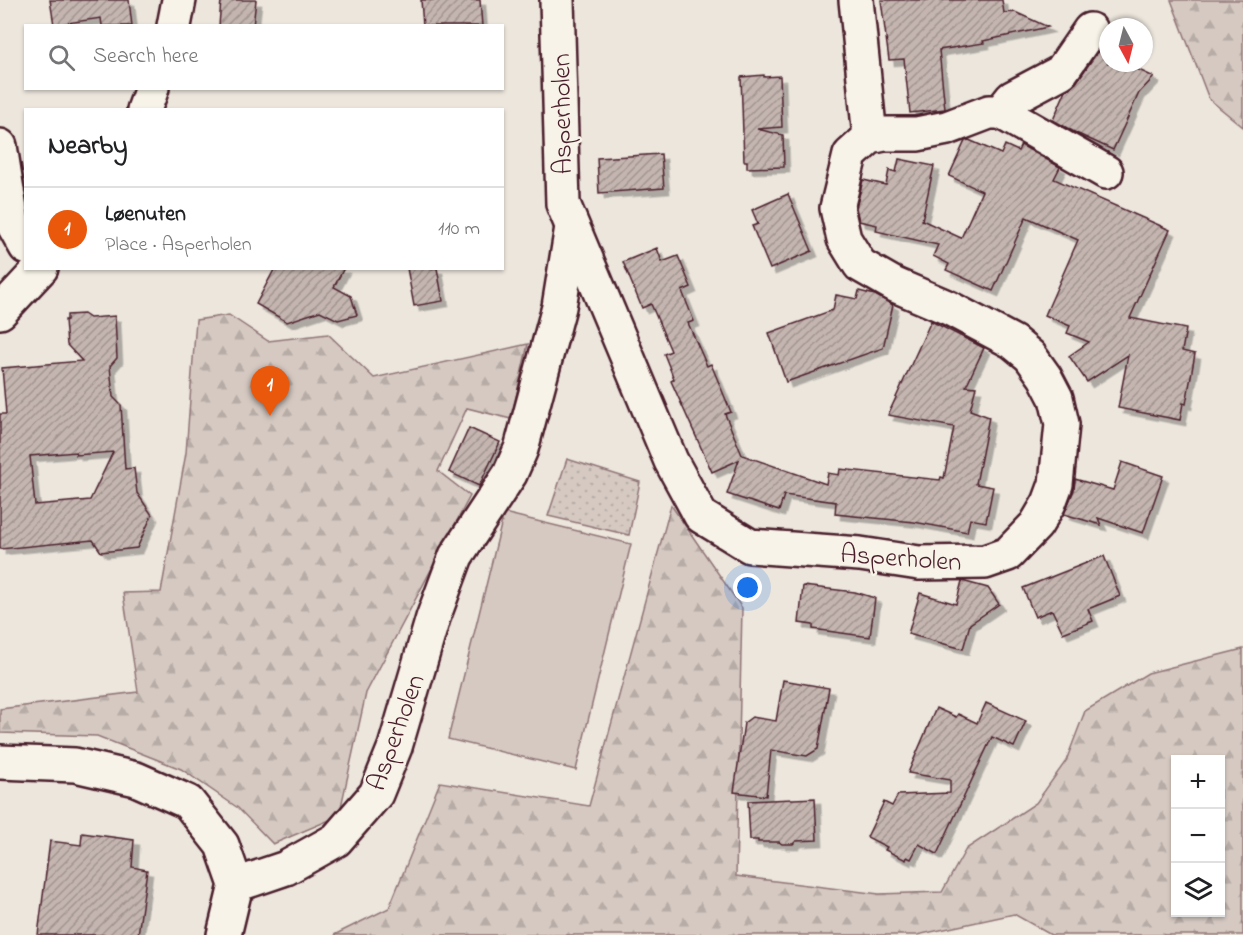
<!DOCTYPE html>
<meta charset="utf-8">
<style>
:root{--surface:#fff;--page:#f2f2f2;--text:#202124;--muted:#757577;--line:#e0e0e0;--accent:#ea580c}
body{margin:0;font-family:"Indie Flower",sans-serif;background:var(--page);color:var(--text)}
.controls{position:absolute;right:18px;bottom:18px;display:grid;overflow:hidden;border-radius:0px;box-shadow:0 2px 4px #0004}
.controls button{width:54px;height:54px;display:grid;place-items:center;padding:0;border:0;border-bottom:2px solid var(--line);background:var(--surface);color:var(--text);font:30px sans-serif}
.compass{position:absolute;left:1099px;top:18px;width:54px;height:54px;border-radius:50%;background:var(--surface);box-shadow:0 2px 4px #0004;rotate:173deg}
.you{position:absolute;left:748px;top:588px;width:21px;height:21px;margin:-15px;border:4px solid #fff;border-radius:50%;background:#1a73e8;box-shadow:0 0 0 9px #1a73e833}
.badge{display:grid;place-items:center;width:39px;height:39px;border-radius:50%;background:var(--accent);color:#fff;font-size:20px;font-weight:700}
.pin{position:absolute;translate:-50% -50px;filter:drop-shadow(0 2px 3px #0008)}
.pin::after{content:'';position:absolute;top:32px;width:21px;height:18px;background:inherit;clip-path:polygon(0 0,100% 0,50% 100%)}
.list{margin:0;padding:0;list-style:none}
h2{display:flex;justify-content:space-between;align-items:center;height:78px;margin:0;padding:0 24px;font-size:26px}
h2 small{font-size:20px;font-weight:400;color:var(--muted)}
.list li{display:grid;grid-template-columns:39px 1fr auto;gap:18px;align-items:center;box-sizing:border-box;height:84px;padding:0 24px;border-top:2px solid var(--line)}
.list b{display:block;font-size:22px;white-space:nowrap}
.list p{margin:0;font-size:20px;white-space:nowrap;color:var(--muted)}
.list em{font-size:20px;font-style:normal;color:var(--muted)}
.icon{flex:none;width:33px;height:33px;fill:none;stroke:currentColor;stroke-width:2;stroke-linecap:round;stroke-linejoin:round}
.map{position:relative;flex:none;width:1243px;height:935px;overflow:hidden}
.search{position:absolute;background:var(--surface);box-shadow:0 2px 4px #0004;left:24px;top:24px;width:480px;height:66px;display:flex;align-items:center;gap:15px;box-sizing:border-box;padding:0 21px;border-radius:0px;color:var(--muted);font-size:22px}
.panel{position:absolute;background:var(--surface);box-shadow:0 2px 4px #0004;left:24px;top:108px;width:480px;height:162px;border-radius:0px}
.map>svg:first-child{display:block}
.green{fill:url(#green-dots);stroke:#907476;stroke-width:1.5}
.forest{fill:url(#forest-firs);stroke:#907476;stroke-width:1.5;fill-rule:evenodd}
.pitch{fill:#d5c9c2;stroke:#907476;stroke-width:1.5}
.building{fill:url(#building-hatch);stroke:#4a1f2b;stroke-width:1.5;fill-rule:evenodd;filter:url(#shadow)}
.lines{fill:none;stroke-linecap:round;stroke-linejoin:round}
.minor-casing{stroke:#4a1f2b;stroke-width:38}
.minor{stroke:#f7f3e8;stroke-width:33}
.labels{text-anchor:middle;stroke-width:5;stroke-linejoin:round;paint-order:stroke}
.street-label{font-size:27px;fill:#4a1f2b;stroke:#f7f3e8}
</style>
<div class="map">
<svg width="1243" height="935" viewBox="0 0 1243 935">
<defs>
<pattern id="green-dots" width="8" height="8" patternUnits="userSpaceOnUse" patternTransform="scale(1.5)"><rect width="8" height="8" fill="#d5c9c2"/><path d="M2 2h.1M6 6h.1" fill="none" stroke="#b8aca7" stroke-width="1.8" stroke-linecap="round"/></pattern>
<pattern id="forest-firs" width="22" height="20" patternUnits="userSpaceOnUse" patternTransform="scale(1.5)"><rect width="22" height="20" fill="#d5c9c2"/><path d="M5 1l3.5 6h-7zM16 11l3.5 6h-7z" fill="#b8aca7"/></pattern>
<pattern id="building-hatch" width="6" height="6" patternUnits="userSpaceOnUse" patternTransform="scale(1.5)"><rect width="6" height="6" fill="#c4b5b0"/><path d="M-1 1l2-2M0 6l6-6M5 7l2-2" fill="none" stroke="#a1938f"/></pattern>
<filter id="shadow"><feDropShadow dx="5.5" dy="5.5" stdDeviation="0" flood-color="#0004"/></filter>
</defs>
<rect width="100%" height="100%" fill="#ece6dd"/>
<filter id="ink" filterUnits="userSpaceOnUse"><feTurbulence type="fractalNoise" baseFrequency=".0167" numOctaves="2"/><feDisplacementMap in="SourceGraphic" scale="12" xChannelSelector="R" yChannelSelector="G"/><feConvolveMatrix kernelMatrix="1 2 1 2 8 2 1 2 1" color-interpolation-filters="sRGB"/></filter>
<g filter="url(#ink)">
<path class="green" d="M 567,459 L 640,482 L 629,535 L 548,516 Z"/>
<g class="forest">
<path d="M 1171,0 L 1243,0 L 1243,127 L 1209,99 Z"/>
<path d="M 229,315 L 268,341 L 328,334 L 374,378 L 528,344 L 511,419 L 467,408 L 438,471 L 470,496 L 366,693 L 339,816 L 273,844 L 238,808 L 181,769 L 97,736 L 0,733 L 0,709 L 138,692 L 123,593 L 161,592 L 186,453 L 196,320 Z"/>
<path d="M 671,505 L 742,608 L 736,876 L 879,894 L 942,892 L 966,849 L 1036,803 L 1066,761 L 1085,711 L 1148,673 L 1243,649 L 1243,935 L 1051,935 L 1014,914 L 917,935 L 334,935 L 389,908 L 440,782 L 589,806 ZM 1176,760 L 1220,760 L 1220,912 L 1176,912 Z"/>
</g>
<path class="pitch" d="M 504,513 L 631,544 L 576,770 L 448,739 Z"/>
<g class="building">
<path d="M 50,0 L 129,0 L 132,26 L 102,26 L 101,18 L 54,25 Z"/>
<path d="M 221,0 L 256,0 L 253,26 L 219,26 Z"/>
<path d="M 421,0 L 480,0 L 482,26 L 423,26 Z"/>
<path d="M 881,0 L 1002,0 L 1004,13 L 1015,12 L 1048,27 L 983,41 L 984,43 L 939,50 L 945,109 L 910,113 L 904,59 L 889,60 Z"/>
<path d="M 1098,51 L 1108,55 L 1108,63 L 1124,63 L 1154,77 L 1139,93 L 1113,150 L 1076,133 L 1053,120 L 1066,90 L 1076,83 Z"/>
<path d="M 764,75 L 764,77 L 780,76 L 782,127 L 757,129 L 783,135 L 784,167 L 747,168 L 747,161 L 744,161 L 741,77 Z"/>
<path d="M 969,140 L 1001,154 L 1005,145 L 1018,151 L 1021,145 L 1060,167 L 1054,179 L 1170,230 L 1130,318 L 1186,329 L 1182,351 L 1195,354 L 1186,404 L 1183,403 L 1180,420 L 1118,408 L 1128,355 L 1087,382 L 1069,356 L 1089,342 L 1067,333 L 1070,326 L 1045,315 L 1078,240 L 1026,217 L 993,291 L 946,270 L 949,264 L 933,256 L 938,245 L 876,231 L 877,225 L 859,221 L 856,208 L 863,180 L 886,185 L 889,170 L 896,172 L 899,159 L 934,166 L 922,220 L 961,238 L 982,191 L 949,176 L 965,141 Z"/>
<path d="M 661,154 L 664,188 L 599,193 L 597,158 Z"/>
<path d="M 788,194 L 812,251 L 770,269 L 752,226 L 758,224 L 752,210 Z"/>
<path d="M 657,248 L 662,262 L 678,256 L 691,287 L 682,291 L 694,321 L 688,323 L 707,366 L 711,364 L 731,412 L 725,414 L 742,455 L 826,484 L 828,473 L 839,475 L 840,469 L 940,480 L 941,477 L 944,478 L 954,427 L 888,415 L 931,321 L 984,348 L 966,386 L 976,387 L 970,410 L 989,417 L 976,484 L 993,487 L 986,522 L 970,519 L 967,532 L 914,522 L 835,514 L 836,502 L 784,495 L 779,511 L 727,494 L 739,460 L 712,472 L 671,381 L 674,379 L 664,354 L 671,351 L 651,304 L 642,308 L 623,262 Z"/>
<path d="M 275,268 L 344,268 L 334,287 L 351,296 L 357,315 L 338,320 L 320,311 L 287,322 L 256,304 Z"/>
<path d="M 407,268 L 437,268 L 443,301 L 414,306 Z"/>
<path d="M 859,291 L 875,295 L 893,305 L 883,348 L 786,382 L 769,333 L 833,310 L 836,295 L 857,299 Z"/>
<path d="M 84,314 L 90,318 L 115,316 L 117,358 L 110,366 L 113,397 L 121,405 L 125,469 L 134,468 L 137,493 L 152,515 L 137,548 L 101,552 L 93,540 L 0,549 L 0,414 L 6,414 L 2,368 L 82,361 L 67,345 L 65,320 L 67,320 L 67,315 ZM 76,452 L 76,455 L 113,452 L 90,500 L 35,505 L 30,456 Z"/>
<path d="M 469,428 L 500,442 L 479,486 L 449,472 Z"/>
<path d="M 1122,462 L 1163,476 L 1143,533 L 1098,518 L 1101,525 L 1064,514 L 1074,490 L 1075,479 L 1113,490 Z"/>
<path d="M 1104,556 L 1120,596 L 1088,609 L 1093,621 L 1063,633 L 1052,610 L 1035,617 L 1023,588 Z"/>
<path d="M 962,581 L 988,588 L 999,604 L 970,624 L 963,649 L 908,634 L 920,593 L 956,604 Z"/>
<path d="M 803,586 L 855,592 L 875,598 L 870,637 L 813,629 L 813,625 L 799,623 Z"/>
<path d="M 783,680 L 829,688 L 818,749 L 807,756 L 771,750 L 766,796 L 734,792 L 744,723 L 752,717 L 776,721 Z"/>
<path d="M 986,703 L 1026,721 L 1014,747 L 992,737 L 937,854 L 919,844 L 911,859 L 907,857 L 906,860 L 885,850 L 887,847 L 867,837 L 884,802 L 892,806 L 898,795 L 950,793 L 950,780 L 908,773 L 936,708 L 956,717 L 958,714 L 977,723 Z"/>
<path d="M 815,798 L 817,840 L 796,841 L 793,844 L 782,844 L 779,842 L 758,842 L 758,840 L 750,840 L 748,801 Z"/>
<path d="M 82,833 L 134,840 L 132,867 L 147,870 L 138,935 L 38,935 L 50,841 L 81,845 Z"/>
</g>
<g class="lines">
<defs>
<g id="minor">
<path d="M 557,0 L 563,204 L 671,461 L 701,516 L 750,546 L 860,554 L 919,563 L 985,562 L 1008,554 L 1036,525 L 1049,503 L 1056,484 L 1062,424 L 1056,398 L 1045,377 L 1030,356 L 1013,342 L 949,308 L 895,285 L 860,265 L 844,239 L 837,208 L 850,155 L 870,137 L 884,134 L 917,134 L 947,128 L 989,112 L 1001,112 L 1012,98 L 1061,72 L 1090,30"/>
<path d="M 856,0 L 870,137"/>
<path d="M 174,26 L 179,0"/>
<path d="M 144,110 L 152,88"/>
<path d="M 1001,112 L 1106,172"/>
<path d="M 0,146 L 12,222 L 26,247"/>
<path d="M 0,312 L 41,268"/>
<path d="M 0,762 L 75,765 L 136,779 L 188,802 L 222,845 L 236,885 L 224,935"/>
<path d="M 236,885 L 286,868 L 336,840 L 376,794 L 395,747 L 433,618 L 456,556 L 510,474 L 521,449 L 559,307 L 572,227"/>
</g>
</defs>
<use href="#minor" class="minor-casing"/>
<use href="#minor" class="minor"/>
</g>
</g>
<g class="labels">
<g class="street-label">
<text transform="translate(561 114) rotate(-91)" y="9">Asperholen</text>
<text transform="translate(901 557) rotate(4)" y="9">Asperholen</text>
<text transform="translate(395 732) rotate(-70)" y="9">Asperholen</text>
</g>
</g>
</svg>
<div class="controls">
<button>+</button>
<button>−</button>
<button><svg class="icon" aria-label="layers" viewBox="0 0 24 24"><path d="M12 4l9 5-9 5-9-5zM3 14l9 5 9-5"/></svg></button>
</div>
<svg class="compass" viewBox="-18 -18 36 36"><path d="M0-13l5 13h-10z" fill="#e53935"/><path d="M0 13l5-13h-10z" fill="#757577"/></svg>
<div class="you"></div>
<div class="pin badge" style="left:270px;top:416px">1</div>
<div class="search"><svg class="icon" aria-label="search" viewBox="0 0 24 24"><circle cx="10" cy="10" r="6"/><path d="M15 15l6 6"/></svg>Search here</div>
<section class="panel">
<h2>Nearby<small></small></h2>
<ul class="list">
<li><span class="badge">1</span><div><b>Løenuten</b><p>Place · Asperholen</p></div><em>110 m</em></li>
</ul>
</section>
</div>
